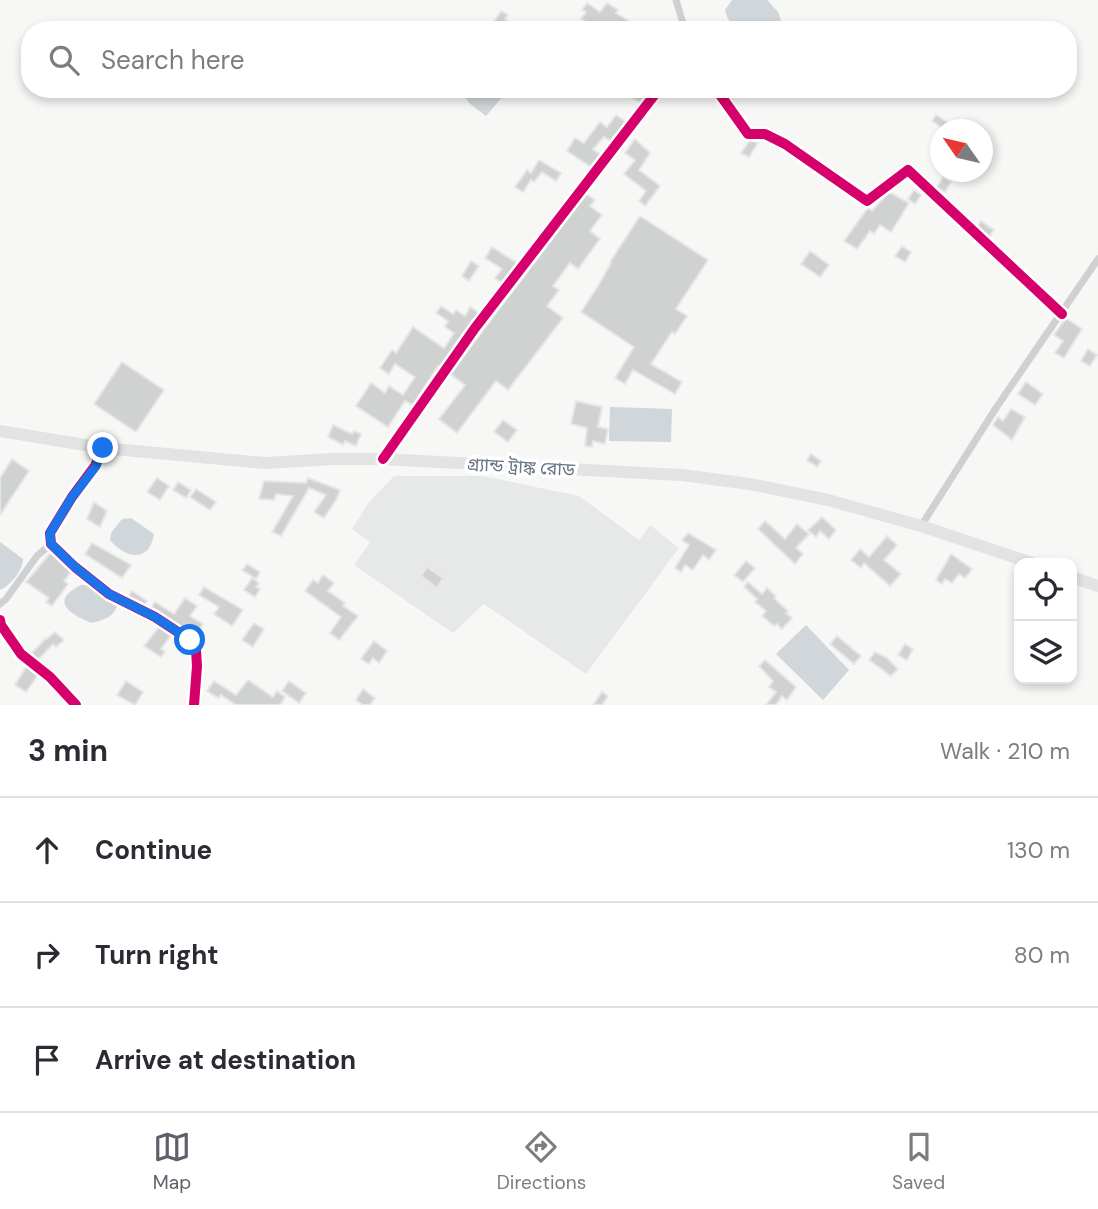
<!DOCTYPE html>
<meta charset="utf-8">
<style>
:root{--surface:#fff;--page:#f2f2f3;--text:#2b2b33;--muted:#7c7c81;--line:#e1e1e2;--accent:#5d606a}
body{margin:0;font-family:"DM Sans","Noto Sans Bengali",sans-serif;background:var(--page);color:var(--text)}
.controls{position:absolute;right:21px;bottom:21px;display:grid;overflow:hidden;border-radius:14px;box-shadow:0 4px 10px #0003}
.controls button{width:63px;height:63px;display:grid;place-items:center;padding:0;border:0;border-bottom:2px solid var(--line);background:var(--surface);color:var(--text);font:35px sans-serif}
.compass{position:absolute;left:930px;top:119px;width:63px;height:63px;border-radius:50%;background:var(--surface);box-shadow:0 4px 10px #0003;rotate:304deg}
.stop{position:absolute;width:21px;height:21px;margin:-16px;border:5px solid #1a73e8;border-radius:50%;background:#fff}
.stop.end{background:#1a73e8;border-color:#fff;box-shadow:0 2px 7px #0008}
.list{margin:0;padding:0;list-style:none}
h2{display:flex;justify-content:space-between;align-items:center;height:91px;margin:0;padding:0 28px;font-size:30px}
h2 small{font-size:23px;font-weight:400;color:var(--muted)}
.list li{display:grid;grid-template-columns:46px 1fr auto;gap:21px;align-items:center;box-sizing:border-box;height:105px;padding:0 28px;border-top:2px solid var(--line)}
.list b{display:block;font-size:26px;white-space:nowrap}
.list em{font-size:23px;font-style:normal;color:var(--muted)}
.icon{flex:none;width:38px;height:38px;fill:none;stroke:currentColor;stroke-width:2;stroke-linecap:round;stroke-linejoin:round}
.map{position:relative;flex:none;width:1098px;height:705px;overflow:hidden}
.search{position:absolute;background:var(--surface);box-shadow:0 4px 10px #0003;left:21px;right:21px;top:21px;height:77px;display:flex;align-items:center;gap:18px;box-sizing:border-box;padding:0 24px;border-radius:28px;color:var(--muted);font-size:26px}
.sheet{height:406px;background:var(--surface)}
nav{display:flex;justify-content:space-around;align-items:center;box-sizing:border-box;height:98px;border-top:2px solid var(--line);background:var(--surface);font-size:19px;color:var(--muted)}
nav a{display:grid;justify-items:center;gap:4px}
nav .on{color:var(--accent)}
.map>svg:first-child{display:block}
.built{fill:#e7e8e8}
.water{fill:#d1d6da}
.building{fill:#d0d2d2;stroke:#e6e6e6;stroke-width:2}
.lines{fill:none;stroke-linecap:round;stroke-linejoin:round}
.minor{stroke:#cfd0d1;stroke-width:7}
.trunk{stroke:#e2e3e3;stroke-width:12}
.cycleway-casing{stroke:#fff;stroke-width:15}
.cycleway{stroke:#d6006c;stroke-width:10}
.route{stroke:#1a73e8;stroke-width:9}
.labels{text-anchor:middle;stroke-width:7;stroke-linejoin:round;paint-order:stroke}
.street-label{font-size:18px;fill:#687386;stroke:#fff}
</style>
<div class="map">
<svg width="1098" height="705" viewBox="0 0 1098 705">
<rect width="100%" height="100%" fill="#f7f7f6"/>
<path class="built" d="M 394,476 L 483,476 L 579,496 L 639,540 L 650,525 L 679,548 L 586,674 L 484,604 L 453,633 L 354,565 L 370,542 L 352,529 L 370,501 Z"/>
<g class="water">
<path d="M 732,0 L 767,0 L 778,12 L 782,23 L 777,30 L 740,30 L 728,19 L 725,10 Z"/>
<path d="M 465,89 L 509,89 L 486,116 L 469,103 L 464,95 Z"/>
<path d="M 610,407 L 672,409 L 671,442 L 609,441 Z"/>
<path d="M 131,518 L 154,534 C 149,564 125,558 110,540 L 111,533 L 122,519 Z"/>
<path d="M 0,542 L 23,559 C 23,570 10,586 0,590 Z"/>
<path d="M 81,585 L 89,585 L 117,604 C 116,616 103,620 92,623 C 71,615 48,601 81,585 Z"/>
<path d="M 806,625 L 849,670 L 823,700 L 776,654 Z"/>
</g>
<g class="building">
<path d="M 587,3 L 600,12 L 607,3 L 618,10 L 616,13 L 632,23 L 628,30 L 620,30 L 613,25 L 610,30 L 590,30 L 593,26 L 581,19 L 586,12 L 582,10 Z"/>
<path d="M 501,11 L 508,15 L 505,19 L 522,30 L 488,30 Z"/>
<path d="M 638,89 L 651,89 L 641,103 L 633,98 Z"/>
<path d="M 616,115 L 626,122 L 611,141 L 604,137 L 593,149 L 600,154 L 591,167 L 567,151 L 575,138 L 584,143 L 600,122 L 607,127 Z"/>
<path d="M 936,115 L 949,123 L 945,130 L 932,121 Z"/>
<path d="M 635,139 L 650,153 L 639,170 L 660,186 L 645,206 L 639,201 L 646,191 L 624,174 L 635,160 L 625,153 Z"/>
<path d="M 750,140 L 758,143 L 749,157 L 741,153 Z"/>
<path d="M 539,160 L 561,173 L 556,181 L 542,172 L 534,182 L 531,180 L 523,192 L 515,187 L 527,170 L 531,173 Z"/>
<path d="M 943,177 L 951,182 L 945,192 L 937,187 Z"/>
<path d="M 914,190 L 921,195 L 915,204 L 908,199 Z"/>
<path d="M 889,192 L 909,203 L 891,232 L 880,225 L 874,234 L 870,231 L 857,249 L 844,241 L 868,208 L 872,211 Z"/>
<path d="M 586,194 L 595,200 L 590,206 L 602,215 L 590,231 L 600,239 L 578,269 L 570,263 L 553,286 L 559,290 L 547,306 L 563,318 L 508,390 L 496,381 L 457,433 L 439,419 L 465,385 L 450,374 Z"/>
<path d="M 640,216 L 708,260 L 676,309 L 687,316 L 675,334 L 672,332 L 651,364 L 682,382 L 675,394 L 633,370 L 625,384 L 615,378 L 634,347 L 581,312 L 598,286 L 611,263 L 610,262 Z"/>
<path d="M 981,221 L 994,230 L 989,237 L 977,227 Z"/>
<path d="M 902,246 L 911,252 L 905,262 L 895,256 Z"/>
<path d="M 492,247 L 517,263 L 502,283 L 495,278 L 502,269 L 485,258 Z"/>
<path d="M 810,251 L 829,265 L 820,277 L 801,264 Z"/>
<path d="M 471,261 L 479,266 L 469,281 L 462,276 Z"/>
<path d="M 441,306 L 453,314 L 456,310 L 465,316 L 470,307 L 479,313 L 440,367 L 438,366 L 413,405 L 405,401 L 388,427 L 356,406 L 371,383 L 385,393 L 389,386 L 403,395 L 415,377 L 395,364 L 389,374 L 380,368 L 392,350 L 396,353 L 413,327 L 444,348 L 454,333 L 445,327 L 448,321 L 436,313 Z"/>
<path d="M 1066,318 L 1082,329 L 1064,358 L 1055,353 L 1063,341 L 1054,335 Z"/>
<path d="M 1088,349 L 1097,355 L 1090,366 L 1081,361 Z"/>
<path d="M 122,362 L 164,390 L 136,432 L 94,404 Z"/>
<path d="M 1026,382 L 1043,394 L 1035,405 L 1018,394 Z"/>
<path d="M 576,401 L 602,407 L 598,427 L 608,429 L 605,444 L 593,441 L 592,447 L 585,446 L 587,428 L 571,424 Z"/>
<path d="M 1011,409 L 1025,417 L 1012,440 L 993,425 L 998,417 L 1003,421 Z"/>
<path d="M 503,420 L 517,430 L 508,442 L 494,432 Z"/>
<path d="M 333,425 L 352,434 L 354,431 L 361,434 L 356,446 L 345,441 L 343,445 L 328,437 Z"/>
<path d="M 811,454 L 821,461 L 817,467 L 807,460 Z"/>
<path d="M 12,459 L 29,471 L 0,515 L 0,478 Z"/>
<path d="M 157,478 L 169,486 L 160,500 L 147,492 Z"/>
<path d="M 308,478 L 340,490 L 336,500 L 324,518 L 314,512 L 326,495 L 309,488 L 281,536 L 272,532 L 293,496 L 276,494 L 274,500 L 259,499 L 264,481 L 306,483 Z"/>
<path d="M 178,482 L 191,490 L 186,498 L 173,490 Z"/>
<path d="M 196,489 L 216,502 L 210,510 L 190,497 Z"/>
<path d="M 94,502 L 107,511 L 100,527 L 87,519 Z"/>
<path d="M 822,517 L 836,530 L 829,539 L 820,531 L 816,537 L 808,530 Z"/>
<path d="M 765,521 L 785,539 L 797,524 L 809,534 L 796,548 L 803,554 L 795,564 L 758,529 Z"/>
<path d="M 688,533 L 716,550 L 709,560 L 703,555 L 693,570 L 685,565 L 681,572 L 675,568 L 689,545 L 682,540 Z"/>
<path d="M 887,536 L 897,545 L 884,560 L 901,574 L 890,586 L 864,563 L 861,568 L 851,560 L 860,549 L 869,557 Z"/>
<path d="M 92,543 L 131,565 L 122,578 L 85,554 Z"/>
<path d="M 51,552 L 71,572 L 64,581 L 68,584 L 52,606 L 46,602 L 49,598 L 26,582 Z"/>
<path d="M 951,554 L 972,569 L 965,578 L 959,574 L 952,583 L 945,579 L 942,584 L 936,580 Z"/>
<path d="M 746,561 L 755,568 L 743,582 L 734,575 Z"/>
<path d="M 247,564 L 260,572 L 256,579 L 242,570 Z"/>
<path d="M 427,567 L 443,578 L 437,588 L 421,576 Z"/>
<path d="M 323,575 L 334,583 L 328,591 L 345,603 L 343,606 L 358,616 L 339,640 L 330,633 L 341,617 L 305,591 L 313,580 L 318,583 Z"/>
<path d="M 252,578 L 259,583 L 256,587 L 260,589 L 255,597 L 244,590 Z"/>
<path d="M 748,582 L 762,594 L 767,588 L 776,596 L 774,598 L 788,611 L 786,613 L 792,618 L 782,629 L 777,624 L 774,626 L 762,616 L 766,611 L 755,602 L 757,599 L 744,587 Z"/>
<path d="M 204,587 L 243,610 L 232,626 L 214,614 L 219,607 L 199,595 Z"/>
<path d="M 132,591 L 147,601 L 144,605 L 128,597 Z"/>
<path d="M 185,598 L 197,606 L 190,616 L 203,624 L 195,637 L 151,608 L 155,602 L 174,614 Z"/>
<path d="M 254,623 L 264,629 L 253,647 L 242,640 Z"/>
<path d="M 159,627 L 171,635 L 161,649 L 165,652 L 161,657 L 144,646 Z"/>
<path d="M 55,632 L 64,640 L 56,647 L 53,644 L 38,660 L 31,654 L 46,638 L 47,639 Z"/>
<path d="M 837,636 L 861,656 L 854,664 L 830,644 Z"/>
<path d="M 374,641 L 387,651 L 379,663 L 373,658 L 369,664 L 361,659 Z"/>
<path d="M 905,644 L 913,649 L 907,660 L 898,655 Z"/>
<path d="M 875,652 L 887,658 L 898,669 L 891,676 L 869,660 Z"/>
<path d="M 765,660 L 796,687 L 787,700 L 782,696 L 776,705 L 766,705 L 776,692 L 769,687 L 773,681 L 759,666 Z"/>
<path d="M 26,667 L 38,675 L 26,692 L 15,685 Z"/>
<path d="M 248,680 L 273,697 L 277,691 L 285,697 L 280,705 L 236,705 L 221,695 L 218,698 L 207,691 L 214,681 L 236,695 Z"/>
<path d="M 126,681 L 143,692 L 135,705 L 117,695 Z"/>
<path d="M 289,681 L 306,693 L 299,703 L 282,691 Z"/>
<path d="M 363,689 L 375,698 L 370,705 L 363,705 L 356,700 Z"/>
<path d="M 602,692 L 608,696 L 602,705 L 593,705 Z"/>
</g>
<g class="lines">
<g class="minor">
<path d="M 676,0 L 685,30"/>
<path d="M 716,89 L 748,134 L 765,134 L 785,144 L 867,201 L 908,170 L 1062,314"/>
<path d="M 103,448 L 95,466 L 72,497 L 50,533 L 51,544 L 75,567 L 109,594 L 155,617 L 190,640 L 196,650 L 197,666 L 194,705"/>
<path d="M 383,458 L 475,328 L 659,89"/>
<path d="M 921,526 L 996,408 L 1098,259"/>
<path d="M 0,604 L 6,599 L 37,556 L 51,544"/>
<path d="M 0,620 L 1,625 L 21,654 L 50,677 L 76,705"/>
</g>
<g class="trunk">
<path d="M 0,431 L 103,448 L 265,463 L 333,459 L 383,459 L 682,475 L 750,484 L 828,500 L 921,526 L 1032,563"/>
<path d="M 1072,577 L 1098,586"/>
</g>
<defs>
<g id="cycleway">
<path d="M 716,89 L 748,134 L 765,134 L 785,144 L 867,201 L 908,170 L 1062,314"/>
<path d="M 103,448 L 95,466 L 72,497 L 50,533 L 51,544 L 75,567 L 109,594 L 155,617 L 190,640 L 196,650 L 197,666 L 194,705"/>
<path d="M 383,459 L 475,328 L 659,89"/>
<path d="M 0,620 L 1,625 L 21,654 L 50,677 L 76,705"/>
</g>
</defs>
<use href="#cycleway" class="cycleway-casing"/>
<use href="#cycleway" class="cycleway"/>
</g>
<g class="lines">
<path class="route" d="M 103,448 L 96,466 L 72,497 L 50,533 L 51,544 L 75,567 L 109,594 L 155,617 L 190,640"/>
</g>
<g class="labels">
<g class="street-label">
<text transform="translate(521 467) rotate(3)" y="6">গ্র্যান্ড ট্রাঙ্ক রোড</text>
</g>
</g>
</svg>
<div class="controls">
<button><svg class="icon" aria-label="locate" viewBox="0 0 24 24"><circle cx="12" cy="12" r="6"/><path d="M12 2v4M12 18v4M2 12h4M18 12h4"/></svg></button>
<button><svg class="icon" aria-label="layers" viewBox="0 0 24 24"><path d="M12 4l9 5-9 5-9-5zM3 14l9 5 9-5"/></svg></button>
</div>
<svg class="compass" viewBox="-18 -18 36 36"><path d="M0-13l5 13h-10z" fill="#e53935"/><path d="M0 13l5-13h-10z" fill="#7c7c81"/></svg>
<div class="stop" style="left:190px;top:640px"></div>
<div class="stop end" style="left:103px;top:448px"></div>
<div class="search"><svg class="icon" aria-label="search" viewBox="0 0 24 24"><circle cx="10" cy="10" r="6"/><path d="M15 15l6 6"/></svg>Search here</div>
</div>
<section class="sheet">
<h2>3 min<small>Walk · 210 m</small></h2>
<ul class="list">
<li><svg class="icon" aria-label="ahead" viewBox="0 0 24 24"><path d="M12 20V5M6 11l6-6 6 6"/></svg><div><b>Continue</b></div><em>130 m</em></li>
<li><svg class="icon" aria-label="right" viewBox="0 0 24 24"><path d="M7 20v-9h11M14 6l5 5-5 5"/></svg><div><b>Turn right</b></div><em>80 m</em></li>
<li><svg class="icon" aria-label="arrive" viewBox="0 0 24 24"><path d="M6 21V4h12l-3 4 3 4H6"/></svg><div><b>Arrive at destination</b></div></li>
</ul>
</section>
<nav>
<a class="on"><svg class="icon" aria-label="map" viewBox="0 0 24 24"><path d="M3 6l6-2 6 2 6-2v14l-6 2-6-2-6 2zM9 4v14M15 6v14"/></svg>Map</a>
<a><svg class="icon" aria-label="directions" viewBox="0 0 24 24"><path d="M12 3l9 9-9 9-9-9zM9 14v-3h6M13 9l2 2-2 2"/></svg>Directions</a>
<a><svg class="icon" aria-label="saved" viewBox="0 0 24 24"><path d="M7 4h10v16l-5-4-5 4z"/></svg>Saved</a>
</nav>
